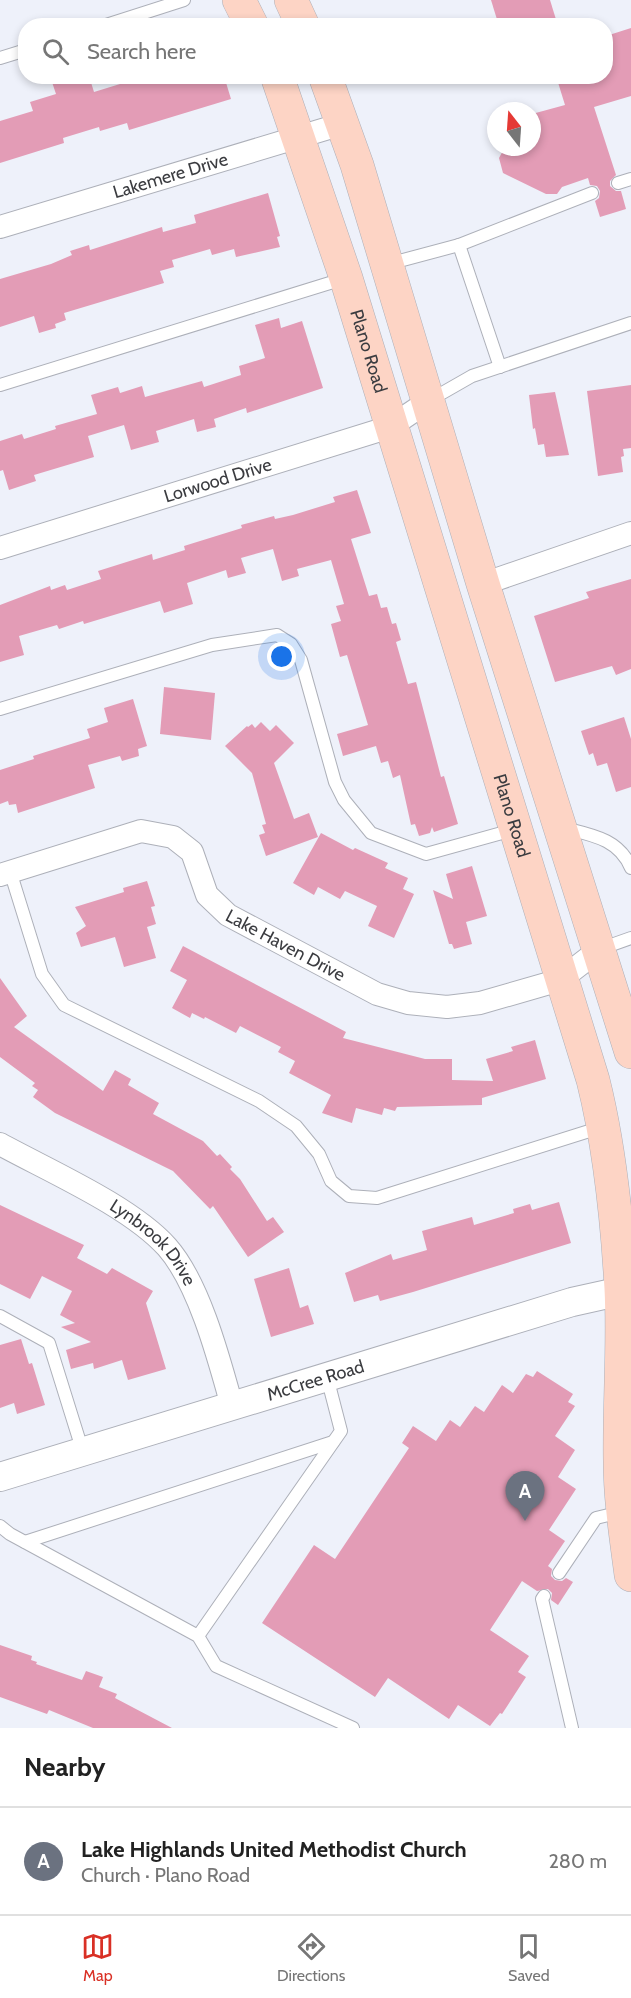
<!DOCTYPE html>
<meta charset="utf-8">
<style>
:root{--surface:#fff;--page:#f6f6f6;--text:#222;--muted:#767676;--line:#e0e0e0;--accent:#d93025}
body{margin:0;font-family:Cabin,sans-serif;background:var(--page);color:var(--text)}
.compass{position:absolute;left:487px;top:102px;width:54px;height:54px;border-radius:50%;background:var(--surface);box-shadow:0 3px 9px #0003;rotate:343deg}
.you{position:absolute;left:282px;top:657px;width:21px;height:21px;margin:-15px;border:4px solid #fff;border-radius:50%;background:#1a73e8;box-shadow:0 0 0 9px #1a73e833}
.badge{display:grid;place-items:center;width:39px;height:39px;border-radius:50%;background:var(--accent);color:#fff;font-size:20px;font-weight:700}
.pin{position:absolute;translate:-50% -50px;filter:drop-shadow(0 2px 3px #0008)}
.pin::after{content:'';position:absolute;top:32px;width:21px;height:18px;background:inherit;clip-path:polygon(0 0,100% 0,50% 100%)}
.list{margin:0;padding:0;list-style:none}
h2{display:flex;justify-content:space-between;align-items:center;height:78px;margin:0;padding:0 24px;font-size:26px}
h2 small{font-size:20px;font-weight:400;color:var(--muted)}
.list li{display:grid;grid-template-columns:39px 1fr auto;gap:18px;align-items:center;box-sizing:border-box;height:108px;padding:0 24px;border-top:2px solid var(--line)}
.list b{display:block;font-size:22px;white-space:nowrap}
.list p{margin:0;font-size:20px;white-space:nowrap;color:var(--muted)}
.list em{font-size:20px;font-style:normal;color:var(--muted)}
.icon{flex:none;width:33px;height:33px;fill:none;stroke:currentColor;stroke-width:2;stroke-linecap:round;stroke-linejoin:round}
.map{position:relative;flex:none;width:631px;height:1728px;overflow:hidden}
.search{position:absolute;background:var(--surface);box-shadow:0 3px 9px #0003;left:18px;right:18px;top:18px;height:66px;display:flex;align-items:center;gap:15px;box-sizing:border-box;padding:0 21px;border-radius:24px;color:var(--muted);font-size:22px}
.sheet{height:186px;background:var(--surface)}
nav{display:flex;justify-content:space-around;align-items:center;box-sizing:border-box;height:84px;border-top:2px solid var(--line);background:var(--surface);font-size:16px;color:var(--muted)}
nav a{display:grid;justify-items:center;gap:3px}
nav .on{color:var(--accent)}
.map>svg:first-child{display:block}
.building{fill:#e39cb6}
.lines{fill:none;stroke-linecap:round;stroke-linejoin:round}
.service-casing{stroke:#adb0b9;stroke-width:14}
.minor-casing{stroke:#adb0b9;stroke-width:24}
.tertiary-casing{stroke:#adb0b9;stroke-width:30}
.secondary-casing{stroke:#adb0b9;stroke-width:34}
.service{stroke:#fff;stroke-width:12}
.minor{stroke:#fff;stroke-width:22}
.tertiary{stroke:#fff;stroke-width:28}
.secondary{stroke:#fdd4c5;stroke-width:33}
.labels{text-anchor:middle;stroke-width:4.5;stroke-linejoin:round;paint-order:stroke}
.street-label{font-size:18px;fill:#3b3c40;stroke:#eef1fa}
</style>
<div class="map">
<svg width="631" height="1728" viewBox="0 0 631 1728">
<rect width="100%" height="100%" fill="#eef1fa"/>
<g class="building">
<path d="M 491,0 L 550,0 L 558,26 L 499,26 Z"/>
<path d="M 631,28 L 631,96 L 594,107 L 616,175 L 610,181 L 610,186 L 616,191 L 621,191 L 626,209 L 600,217 L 595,201 L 599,198 L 600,191 L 597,186 L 590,185 L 588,178 L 562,187 L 557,194 L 546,194 L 503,173 L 499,158 L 505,147 L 532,147 L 532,114 L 565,105 L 556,76 L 606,76 L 606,36 Z"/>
<path d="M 50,76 L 89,76 L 94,92 L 146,76 L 224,76 L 231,99 L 129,130 L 127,123 L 100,131 L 99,127 L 63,138 L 64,143 L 0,163 L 0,121 L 33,111 L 30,102 L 56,94 Z"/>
<path d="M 268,193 L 280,236 L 277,237 L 280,247 L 236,257 L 234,249 L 212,255 L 210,249 L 172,260 L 174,267 L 160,271 L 164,283 L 64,313 L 66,320 L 55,324 L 56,328 L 39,333 L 34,316 L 0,327 L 0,279 L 51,264 L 72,255 L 70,251 L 89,245 L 90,250 L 162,227 L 163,232 L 196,223 L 194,215 Z"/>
<path d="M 279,318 L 281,328 L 302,321 L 323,388 L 247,413 L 246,408 L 214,419 L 216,427 L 197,432 L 194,419 L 156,431 L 159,442 L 131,450 L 124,425 L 88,436 L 94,457 L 34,475 L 36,481 L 9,490 L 3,470 L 0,471 L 0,441 L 22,434 L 24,439 L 56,429 L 55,426 L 97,414 L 91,395 L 118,387 L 120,393 L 142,386 L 145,397 L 202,381 L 204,387 L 241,375 L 239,366 L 265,358 L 255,325 Z"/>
<path d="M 631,385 L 631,448 L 623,449 L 624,456 L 621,457 L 623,472 L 598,476 L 587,391 Z"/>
<path d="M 555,392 L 569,455 L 546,457 L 544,444 L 538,445 L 535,428 L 533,429 L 529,395 Z"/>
<path d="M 357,490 L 371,533 L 351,539 L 369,596 L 377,594 L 381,608 L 387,607 L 392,624 L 396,623 L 401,640 L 396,642 L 408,684 L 416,682 L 441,777 L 444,776 L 458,824 L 434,832 L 432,827 L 430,833 L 419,836 L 415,824 L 411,825 L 400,775 L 393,778 L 388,761 L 381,763 L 376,746 L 343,756 L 337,734 L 368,725 L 347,655 L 340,657 L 331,624 L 341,621 L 336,606 L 344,604 L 331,560 L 297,569 L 299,576 L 282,581 L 273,549 L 241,558 L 246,573 L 228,578 L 226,570 L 187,583 L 193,604 L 164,613 L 160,601 L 84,624 L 83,621 L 59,629 L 57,625 L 19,636 L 24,655 L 0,662 L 0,605 L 50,586 L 51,590 L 65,585 L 67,590 L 101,579 L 98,571 L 152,554 L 153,560 L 185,550 L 184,546 L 242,528 L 241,525 L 274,516 L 275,519 L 293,515 L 335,502 L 333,497 Z"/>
<path d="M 631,579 L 631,669 L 616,675 L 612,666 L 555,682 L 534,616 L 589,598 L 586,592 Z"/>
<path d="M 164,687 L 215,693 L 211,740 L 160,734 Z"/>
<path d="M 133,699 L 147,746 L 138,749 L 139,756 L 122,761 L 120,756 L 88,765 L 95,788 L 18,813 L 16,804 L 9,805 L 8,801 L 0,804 L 0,770 L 34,759 L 33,756 L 90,738 L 87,729 L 108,722 L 104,708 Z"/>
<path d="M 624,717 L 631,739 L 631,787 L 616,792 L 607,763 L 597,766 L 593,753 L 589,755 L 581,731 Z"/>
<path d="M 261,722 L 270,731 L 276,725 L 294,743 L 274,763 L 294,819 L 309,813 L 318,837 L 266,856 L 259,835 L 265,833 L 262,825 L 266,824 L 252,773 L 225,746 L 247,726 L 248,727 L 252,724 L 255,728 Z"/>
<path d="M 321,833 L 353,850 L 355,848 L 388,863 L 385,868 L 408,878 L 403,889 L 414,894 L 394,938 L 368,926 L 377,906 L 345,891 L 340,899 L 318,887 L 314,895 L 293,883 Z"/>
<path d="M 472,866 L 487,916 L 466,922 L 472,944 L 454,949 L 452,944 L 449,944 L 433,890 L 453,899 L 446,874 Z"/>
<path d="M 147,881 L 155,906 L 151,907 L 156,924 L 147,927 L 156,958 L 124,967 L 115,937 L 81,947 L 76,933 L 86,926 L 75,907 L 124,892 L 123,888 Z"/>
<path d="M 183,946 L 346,1032 L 343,1038 L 425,1059 L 452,1059 L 452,1080 L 493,1081 L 486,1059 L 513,1051 L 511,1047 L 535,1040 L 546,1079 L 482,1098 L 482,1105 L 397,1107 L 395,1111 L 384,1108 L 382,1115 L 356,1108 L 352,1123 L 322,1113 L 331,1095 L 289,1073 L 295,1061 L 278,1052 L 281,1047 L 240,1026 L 236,1033 L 205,1017 L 204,1019 L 192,1013 L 190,1018 L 172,1008 L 187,980 L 170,971 Z"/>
<path d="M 0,978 L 27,1016 L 14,1027 L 103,1091 L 115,1070 L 131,1079 L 128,1085 L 159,1103 L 153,1114 L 203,1141 L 217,1156 L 220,1154 L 232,1167 L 230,1169 L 240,1179 L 267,1221 L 273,1217 L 284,1232 L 248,1257 L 213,1206 L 210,1209 L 173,1171 L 55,1113 L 33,1097 L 38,1090 L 32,1086 L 35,1083 L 0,1057 Z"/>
<path d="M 559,1202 L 571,1243 L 413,1292 L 380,1301 L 378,1295 L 354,1302 L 345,1273 L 391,1254 L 393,1260 L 427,1250 L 422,1231 L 472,1217 L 474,1225 L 514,1213 L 513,1209 L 530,1204 L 532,1210 Z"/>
<path d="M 0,1205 L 84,1245 L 77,1258 L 107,1274 L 112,1268 L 153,1291 L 146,1303 L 166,1369 L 128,1380 L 122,1360 L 94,1369 L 93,1363 L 71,1369 L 66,1350 L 91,1342 L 61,1327 L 75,1323 L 60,1315 L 72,1291 L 42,1276 L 30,1299 L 0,1284 Z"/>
<path d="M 289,1268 L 300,1308 L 308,1305 L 314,1324 L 271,1337 L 254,1279 Z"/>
<path d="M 21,1339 L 29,1364 L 32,1363 L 45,1405 L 17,1414 L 14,1403 L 0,1408 L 0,1345 Z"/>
<path d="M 537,1371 L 573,1394 L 568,1402 L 575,1406 L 555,1436 L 575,1450 L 558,1477 L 576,1489 L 549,1530 L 565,1541 L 548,1566 L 552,1569 L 551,1576 L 555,1580 L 562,1581 L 566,1578 L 573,1582 L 558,1605 L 551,1600 L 552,1593 L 548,1589 L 537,1591 L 522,1581 L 490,1630 L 529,1656 L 518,1672 L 526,1677 L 502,1714 L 500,1713 L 490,1726 L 458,1705 L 449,1719 L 388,1678 L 375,1697 L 262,1623 L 314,1545 L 335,1559 L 409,1448 L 402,1443 L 413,1426 L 436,1441 L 450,1420 L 460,1427 L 475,1406 L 484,1412 L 502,1385 L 513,1393 L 526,1374 L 533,1377 Z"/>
<path d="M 0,1645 L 32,1656 L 31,1660 L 37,1662 L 36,1664 L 82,1680 L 86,1671 L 103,1677 L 99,1687 L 117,1694 L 115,1698 L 172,1728 L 93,1728 L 49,1710 L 47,1714 L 0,1697 Z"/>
</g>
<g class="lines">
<defs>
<g id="service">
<path d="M 103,26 L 184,0"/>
<path d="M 0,58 L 26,50"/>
<path d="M 618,183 L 631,179"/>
<path d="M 459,245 L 500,367"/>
<path d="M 388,264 L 459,245 L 592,193"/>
<path d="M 0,385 L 346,278"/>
<path d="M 430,400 L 472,376 L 631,323"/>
<path d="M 0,709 L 212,645 L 277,635 L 291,644 L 301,660 L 335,782 L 344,800 L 371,833 L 426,854 L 513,830"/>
<path d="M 564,828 C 592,835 619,839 631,868"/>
<path d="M 10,871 L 42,974 L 64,1005 L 259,1101 L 296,1126 L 319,1154 L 331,1181 L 349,1196 L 377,1198 L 602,1127"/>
<path d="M 600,949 L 631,938"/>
<path d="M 0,1316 L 49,1343 L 83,1452"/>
<path d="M 0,1526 L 10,1534 L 198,1636 L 216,1666 L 353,1728"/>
<path d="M 25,1542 L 333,1442"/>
<path d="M 559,1573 L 596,1518 L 621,1512"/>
<path d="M 544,1596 L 542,1599 L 572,1728"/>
<path d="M 198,1636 L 341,1431 L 327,1377"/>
</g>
<g id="minor">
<path id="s1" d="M 0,227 L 342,124"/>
<path id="s2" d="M 0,548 L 390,427 L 430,400"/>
<path d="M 483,584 L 631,533"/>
<path id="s3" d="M 0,875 L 141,831 L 173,837 L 192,852 L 207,895 L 228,915 L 377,994 L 408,1003 L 447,1007 L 480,1003 L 560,980 L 600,949"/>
<path id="s4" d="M 0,1144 C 49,1171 130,1206 167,1247 C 199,1283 219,1359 232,1406"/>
</g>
<g id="tertiary">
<path id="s5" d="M 0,1477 L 572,1302 L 631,1289"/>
</g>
<g id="secondary">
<path d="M 239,0 L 252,26"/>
<path d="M 291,0 L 303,26"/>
<path id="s6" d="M 277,76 L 346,278 L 593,1080 C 610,1148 617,1217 621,1288 C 624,1345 619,1403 620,1461 C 620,1499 626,1537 631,1575"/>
<path d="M 325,76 L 357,165 L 483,584 L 631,1052"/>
</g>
</defs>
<use href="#service" class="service-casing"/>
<use href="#minor" class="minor-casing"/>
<use href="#tertiary" class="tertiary-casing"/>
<use href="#secondary" class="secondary-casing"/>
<use href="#service" class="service"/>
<use href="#minor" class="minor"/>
<use href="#tertiary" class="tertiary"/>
<use href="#secondary" class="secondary"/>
</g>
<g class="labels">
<g class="street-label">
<text dy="6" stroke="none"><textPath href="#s1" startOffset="178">Lakemere Drive</textPath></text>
<text dy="6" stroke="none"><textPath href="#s6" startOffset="290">Plano Road</textPath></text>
<text dy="6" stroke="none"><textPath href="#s2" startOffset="228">Lorwood Drive</textPath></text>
<text dy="6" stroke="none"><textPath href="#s6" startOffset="776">Plano Road</textPath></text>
<text dy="6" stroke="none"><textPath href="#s3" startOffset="344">Lake Haven Drive</textPath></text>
<text dy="6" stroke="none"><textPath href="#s4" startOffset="184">Lynbrook Drive</textPath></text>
<text dy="6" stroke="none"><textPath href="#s5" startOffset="330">McCree Road</textPath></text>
</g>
</g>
</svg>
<svg class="compass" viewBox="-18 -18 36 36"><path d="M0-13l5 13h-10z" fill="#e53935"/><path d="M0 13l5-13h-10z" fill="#767676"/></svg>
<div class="you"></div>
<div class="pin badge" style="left:525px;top:1521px;background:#6b7280">A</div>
<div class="search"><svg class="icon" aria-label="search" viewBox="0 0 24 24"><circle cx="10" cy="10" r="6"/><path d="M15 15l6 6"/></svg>Search here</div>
</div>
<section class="sheet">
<h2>Nearby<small></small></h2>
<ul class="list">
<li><span class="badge" style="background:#6b7280">A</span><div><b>Lake Highlands United Methodist Church</b><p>Church · Plano Road</p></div><em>280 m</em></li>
</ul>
</section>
<nav>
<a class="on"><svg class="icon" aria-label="map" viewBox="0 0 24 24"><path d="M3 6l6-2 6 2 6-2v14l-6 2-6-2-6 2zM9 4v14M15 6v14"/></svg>Map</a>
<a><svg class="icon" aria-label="directions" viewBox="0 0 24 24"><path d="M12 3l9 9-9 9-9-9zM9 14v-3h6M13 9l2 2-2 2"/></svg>Directions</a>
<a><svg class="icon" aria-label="saved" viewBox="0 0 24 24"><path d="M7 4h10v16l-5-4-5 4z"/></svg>Saved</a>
</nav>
